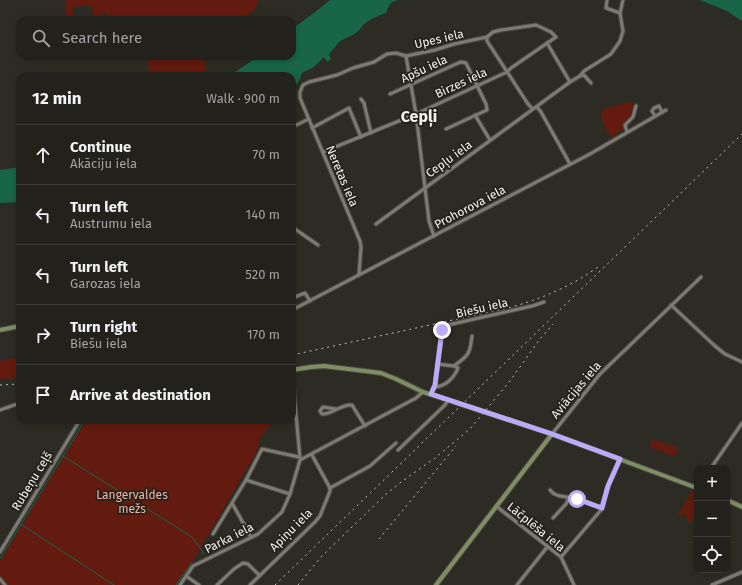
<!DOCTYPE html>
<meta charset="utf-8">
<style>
:root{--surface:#22211b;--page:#2a2924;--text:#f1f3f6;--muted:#a2a3a3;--line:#3f3e3a}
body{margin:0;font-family:"Fira Sans",sans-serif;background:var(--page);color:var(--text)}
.controls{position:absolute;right:12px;bottom:12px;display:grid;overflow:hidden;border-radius:8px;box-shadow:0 2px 6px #0003}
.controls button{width:36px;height:36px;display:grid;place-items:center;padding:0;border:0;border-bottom:1px solid var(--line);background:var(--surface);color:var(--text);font:20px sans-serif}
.stop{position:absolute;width:12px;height:12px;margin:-9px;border:3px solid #b9abf7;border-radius:50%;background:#fff}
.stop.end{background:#b9abf7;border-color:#fff;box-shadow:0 1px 4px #0008}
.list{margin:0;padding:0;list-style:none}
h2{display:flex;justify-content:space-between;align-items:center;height:52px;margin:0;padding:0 16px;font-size:17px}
h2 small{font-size:13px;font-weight:400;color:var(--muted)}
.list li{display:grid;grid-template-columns:26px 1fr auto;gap:12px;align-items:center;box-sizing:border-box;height:60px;padding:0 16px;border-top:1px solid var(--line)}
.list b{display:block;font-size:15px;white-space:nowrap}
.list p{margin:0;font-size:13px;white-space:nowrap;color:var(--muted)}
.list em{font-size:13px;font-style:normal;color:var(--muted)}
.icon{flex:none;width:22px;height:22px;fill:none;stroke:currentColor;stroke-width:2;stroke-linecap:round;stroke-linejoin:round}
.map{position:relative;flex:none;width:742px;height:585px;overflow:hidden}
.search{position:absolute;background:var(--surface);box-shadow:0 2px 6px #0003;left:16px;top:16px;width:280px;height:44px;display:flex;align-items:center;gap:10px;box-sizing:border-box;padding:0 14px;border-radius:12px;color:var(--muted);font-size:15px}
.panel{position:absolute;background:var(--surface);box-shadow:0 2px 6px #0003;left:16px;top:72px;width:280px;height:352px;border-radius:12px}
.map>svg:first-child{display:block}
.green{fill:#631a0f}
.water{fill:#186549}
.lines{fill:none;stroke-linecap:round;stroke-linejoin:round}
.stream{stroke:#186549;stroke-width:1}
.street-casing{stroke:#4a4943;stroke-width:5}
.secondary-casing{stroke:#4a4943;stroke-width:6}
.street{stroke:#7c7a71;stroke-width:3}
.secondary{stroke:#7e8d64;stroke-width:4}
.rail{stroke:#bdbcb6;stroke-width:1;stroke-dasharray:2 4;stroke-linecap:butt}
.route{stroke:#b9abf7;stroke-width:5}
.labels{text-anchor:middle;stroke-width:3.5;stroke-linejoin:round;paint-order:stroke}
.street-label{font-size:12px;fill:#f3f2ed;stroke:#23221b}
.park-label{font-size:12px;fill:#f4b0a3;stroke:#23221b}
.district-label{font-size:16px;font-weight:bold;fill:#f3f2ed;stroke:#23221b}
</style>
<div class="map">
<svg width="742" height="585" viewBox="0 0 742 585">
<rect width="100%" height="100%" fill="#2d2c24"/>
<g class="green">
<path d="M 65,0 L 259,0 L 254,11 L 240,20 L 107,20 L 107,13 L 100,12 L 104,15 L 101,20 L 94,20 L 91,5 L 72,7 L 75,20 L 66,20 Z"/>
<path d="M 147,56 L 205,56 L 206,76 L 150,76 Z"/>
<path d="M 629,102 L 632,103 L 634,106 L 632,117 L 622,124 L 624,130 L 618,132 L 613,137 L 611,137 C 605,128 599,119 603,109 Z"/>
<path d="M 14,358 L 20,358 L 20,378 L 0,379 L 0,361 Z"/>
<path d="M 86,420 L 215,420 L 231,423 L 233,420 L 274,420 L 260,438 L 256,453 L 196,556 L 176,585 L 0,585 L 0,561 Z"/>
<path d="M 652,439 L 677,447 L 676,455 L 670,455 L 650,447 Z"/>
<path d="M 693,489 L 697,491 L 697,517 L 688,523 L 685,513 L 676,518 Z"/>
</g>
<g class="water">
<path d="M 330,0 L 399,0 C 389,2 390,4 386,13 C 378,16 370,19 363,25 C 361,27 360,30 357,32 C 354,35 343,39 339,42 C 336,46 333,50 329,54 L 331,59 L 327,62 L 324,57 L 314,67 L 302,73 L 299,81 L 292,90 L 292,76 L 229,76 L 259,56 L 292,56 L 292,29 L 314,13 Z"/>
<path d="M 700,0 L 742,0 L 742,21 L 727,11 Z"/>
<path d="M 20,167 L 20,202 L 0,203 L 0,170 Z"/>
</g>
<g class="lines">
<g class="stream">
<path d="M 63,456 L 192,537 L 204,554"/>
<path d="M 22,525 L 114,585"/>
<path d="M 0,559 L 85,420"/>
<path d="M 176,585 L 192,562"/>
</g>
<defs>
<g id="street">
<path d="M 607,0 L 606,8 L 620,13"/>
<path d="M 487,37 L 487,41 L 528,104 L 533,109"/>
<path d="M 406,56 L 416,114 L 429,221 L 434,236"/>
<path d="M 580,76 L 584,71 L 611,54 L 620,41 L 623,31 L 620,13 L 623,0"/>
<path d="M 570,82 L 580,76 L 584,75 L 591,83"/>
<path d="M 390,94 L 456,64 L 461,62 L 466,63 L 486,104 L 487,110 L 446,129"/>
<path d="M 361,99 L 364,103 L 371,133"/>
<path d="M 537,107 L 541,112 L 570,164"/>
<path d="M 475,115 L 490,140"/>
<path d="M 655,116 L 652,111 L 654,108 L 659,106 L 662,112"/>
<path d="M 292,127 L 309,119"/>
<path d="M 312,128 L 349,108 L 361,137"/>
<path d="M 627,132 L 625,125 L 633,117 L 636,106"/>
<path d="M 323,152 L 416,114 L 507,72 L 511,68 L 556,37 L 551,32 L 536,25 L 501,30 L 493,32 L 487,37 L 454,44 L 435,50 L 406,56 L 396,53 L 387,54 L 374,62 L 353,68 L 337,75 L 309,82 L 303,85 L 300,92 L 300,98 L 360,241 L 361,247 L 359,275"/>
<path d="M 376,224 L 570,82 L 547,43"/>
<path d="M 292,227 L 318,245"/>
<path d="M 292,298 L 305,293 L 310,301"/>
<path d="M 671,305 L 715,346 L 725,354 L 742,362"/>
<path d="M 292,310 L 590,154 L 666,110"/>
<path d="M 437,364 L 454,366 C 469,355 470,354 472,336"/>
<path d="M 292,371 L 300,458"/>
<path d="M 434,387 C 445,387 454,378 458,368 L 454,366"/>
<path d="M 431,394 L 435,385 L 443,327 L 448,325 L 532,306 L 544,302"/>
<path d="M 336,409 L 323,407 L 320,411 L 322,414 C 332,415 340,404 352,405 L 365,426"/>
<path d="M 0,410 L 20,403"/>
<path d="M 552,434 L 600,374 L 701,277"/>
<path d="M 398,450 L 445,405 L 448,400"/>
<path d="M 312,455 L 330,488"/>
<path d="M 711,468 L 742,423"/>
<path d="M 246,480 L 290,494"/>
<path d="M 330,488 L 370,466 L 396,443"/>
<path d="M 550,490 C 556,498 566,496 574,498 C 584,500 593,505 602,508"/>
<path d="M 232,503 L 251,537"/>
<path d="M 496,506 L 561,557 L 574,585"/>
<path d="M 553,518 L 566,504 L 569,498"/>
<path d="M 213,534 L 246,480 L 262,449 L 299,457"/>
<path d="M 0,552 L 80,420"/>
<path d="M 561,557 L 601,510 L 608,486 L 620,459"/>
<path d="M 186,576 L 199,585"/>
<path d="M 0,579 L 5,585"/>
<path d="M 180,585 L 193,566 L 258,534 L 282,512 L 290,494 L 300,460 L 416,398 L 423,392"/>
<path d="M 217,585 L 234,569 L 243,563 L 248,564 L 259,575"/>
<path d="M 250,585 L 315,522 L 320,516 L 330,491 L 330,488"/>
<path d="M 517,585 L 548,546"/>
<path d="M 712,585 L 742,572"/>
</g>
<g id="secondary">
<path d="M 0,330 L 20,326"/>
<path d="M 292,370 L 311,367 L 324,366 L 381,373 L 396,379 L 423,392 L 552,434 L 697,488"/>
<path d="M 727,500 L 742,507"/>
<path d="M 436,585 L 552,434"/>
</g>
</defs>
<use href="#street" class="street-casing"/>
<use href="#secondary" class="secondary-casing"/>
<use href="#street" class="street"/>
<use href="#secondary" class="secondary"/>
<g class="rail">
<path d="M 292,355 L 508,308 C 541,299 570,287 598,267"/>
<path d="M 0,385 L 20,384"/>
<path d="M 379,539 L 456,446"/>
<path d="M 275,585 L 742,134"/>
<path d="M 298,585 L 321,557 L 385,495 L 401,482 L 435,458 L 470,429 L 510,381 L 540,339 L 553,324"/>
</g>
</g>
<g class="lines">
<path class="route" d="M 442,330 L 435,385 L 431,394 L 552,434 L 620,459 L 608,486 L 602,508 L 577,499"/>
</g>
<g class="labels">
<g class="street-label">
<text transform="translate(439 39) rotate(-13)" y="4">Upes iela</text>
<text transform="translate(424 69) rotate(-25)" y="4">Apšu iela</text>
<text transform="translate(461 83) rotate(-25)" y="4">Birzes iela</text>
<text transform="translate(449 159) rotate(-36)" y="4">Cepļu iela</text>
<text transform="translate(342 176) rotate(67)" y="4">Neretas iela</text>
<text transform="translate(470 207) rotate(-28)" y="4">Prohorova iela</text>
<text transform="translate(482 308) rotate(-13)" y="4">Biešu iela</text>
<text transform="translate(576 390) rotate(-50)" y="4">Aviācijas iela</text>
<text transform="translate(32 481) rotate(-59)" y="4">Rubeņu ceļš</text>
<text transform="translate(536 527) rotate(39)" y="4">Lāčplēša iela</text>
<text transform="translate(291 530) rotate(-45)" y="4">Apiņu iela</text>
<text transform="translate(229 538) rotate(-27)" y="4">Parka iela</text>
</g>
<g class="park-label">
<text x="132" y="499">Langervaldes<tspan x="132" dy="14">mežs</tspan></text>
</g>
<g class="district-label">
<text x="419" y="122">Cepļi</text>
</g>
</g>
</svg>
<div class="controls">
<button>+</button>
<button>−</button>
<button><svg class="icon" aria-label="locate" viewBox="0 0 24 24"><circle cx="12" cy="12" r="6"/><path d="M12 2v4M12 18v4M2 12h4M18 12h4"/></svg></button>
</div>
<div class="stop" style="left:577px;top:499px"></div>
<div class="stop end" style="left:442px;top:330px"></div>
<div class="search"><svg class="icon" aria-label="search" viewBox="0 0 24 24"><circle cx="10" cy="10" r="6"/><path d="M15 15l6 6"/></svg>Search here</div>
<section class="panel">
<h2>12 min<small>Walk · 900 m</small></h2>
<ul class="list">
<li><svg class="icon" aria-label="ahead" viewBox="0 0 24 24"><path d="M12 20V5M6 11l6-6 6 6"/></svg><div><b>Continue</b><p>Akāciju iela</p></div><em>70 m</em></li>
<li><svg class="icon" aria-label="left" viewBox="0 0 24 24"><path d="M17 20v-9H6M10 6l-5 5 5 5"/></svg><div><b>Turn left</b><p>Austrumu iela</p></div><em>140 m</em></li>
<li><svg class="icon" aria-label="left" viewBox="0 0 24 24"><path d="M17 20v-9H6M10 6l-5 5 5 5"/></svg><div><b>Turn left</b><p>Garozas iela</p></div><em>520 m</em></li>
<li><svg class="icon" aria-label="right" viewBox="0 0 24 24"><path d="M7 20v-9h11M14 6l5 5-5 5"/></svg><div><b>Turn right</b><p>Biešu iela</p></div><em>170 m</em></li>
<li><svg class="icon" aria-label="arrive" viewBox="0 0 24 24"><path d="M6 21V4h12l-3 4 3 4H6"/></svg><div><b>Arrive at destination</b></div></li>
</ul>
</section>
</div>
